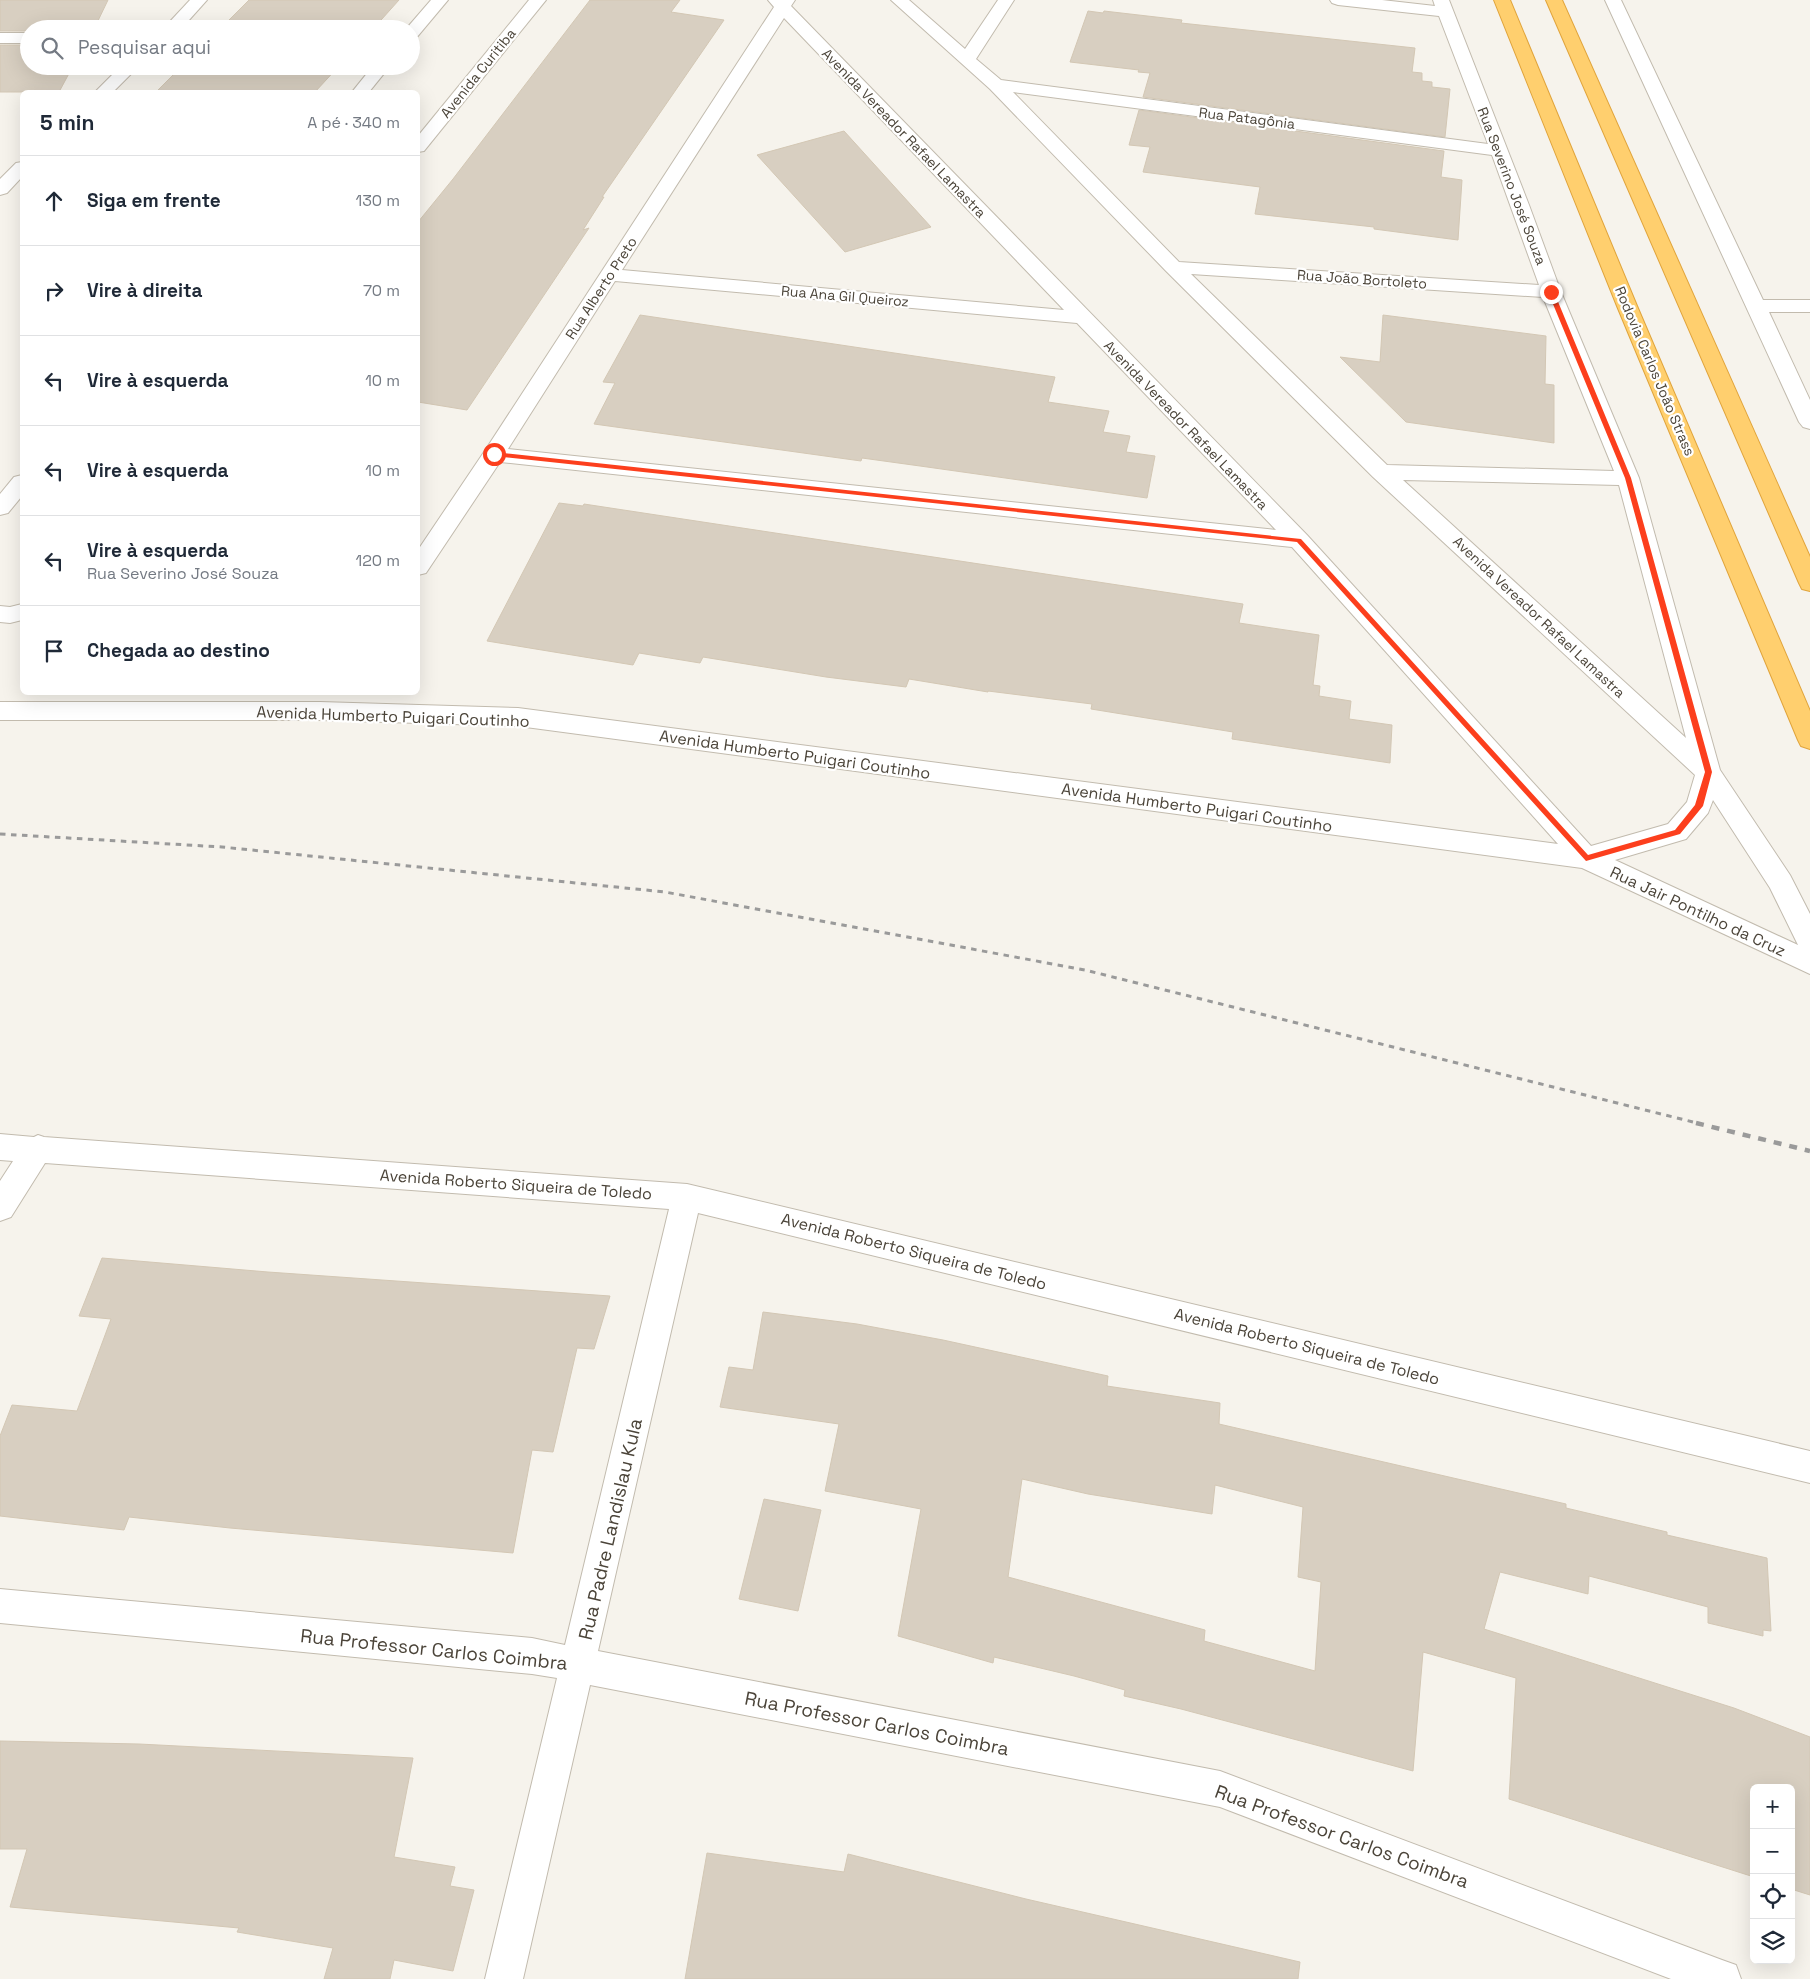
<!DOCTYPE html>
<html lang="pt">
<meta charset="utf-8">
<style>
:root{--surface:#fff;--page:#f2f2f3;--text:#1f2937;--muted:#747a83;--line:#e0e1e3}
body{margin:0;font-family:"Space Grotesk",sans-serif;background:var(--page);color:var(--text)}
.controls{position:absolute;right:15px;bottom:15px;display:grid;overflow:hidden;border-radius:8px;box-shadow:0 5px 20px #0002}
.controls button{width:45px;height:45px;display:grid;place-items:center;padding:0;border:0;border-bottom:1px solid var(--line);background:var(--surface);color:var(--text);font:25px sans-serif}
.stop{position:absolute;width:15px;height:15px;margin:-11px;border:4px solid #fc3f1d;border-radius:50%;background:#fff}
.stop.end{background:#fc3f1d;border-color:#fff;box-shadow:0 1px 5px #0008}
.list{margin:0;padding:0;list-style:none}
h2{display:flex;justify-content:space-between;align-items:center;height:65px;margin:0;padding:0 20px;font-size:21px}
h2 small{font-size:16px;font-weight:400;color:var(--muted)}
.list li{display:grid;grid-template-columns:32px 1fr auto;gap:15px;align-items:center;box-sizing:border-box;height:90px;padding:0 20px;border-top:1px solid var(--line)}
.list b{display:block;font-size:19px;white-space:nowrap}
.list p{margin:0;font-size:16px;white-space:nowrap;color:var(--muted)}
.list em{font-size:16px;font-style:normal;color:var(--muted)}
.icon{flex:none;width:28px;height:28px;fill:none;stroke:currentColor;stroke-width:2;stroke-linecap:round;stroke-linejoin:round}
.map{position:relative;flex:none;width:1810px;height:1979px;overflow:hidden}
.search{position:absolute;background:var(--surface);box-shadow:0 5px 20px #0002;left:20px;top:20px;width:400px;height:55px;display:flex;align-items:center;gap:12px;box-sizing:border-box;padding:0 18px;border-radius:28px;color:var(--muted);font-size:19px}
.panel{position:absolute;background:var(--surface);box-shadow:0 5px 20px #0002;left:20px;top:90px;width:400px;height:605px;border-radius:8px}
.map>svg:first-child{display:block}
.building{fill:#d8cfc1;stroke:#d3c7b4;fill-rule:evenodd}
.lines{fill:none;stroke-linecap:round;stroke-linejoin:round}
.minor-casing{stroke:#c2bbae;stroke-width:2}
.highway-casing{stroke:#e0a43c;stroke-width:2}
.minor{fill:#fff;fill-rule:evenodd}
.highway{fill:#ffcf6e;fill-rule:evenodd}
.rail-far1{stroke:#9a9a9a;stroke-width:3;stroke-dasharray:5.5 5.5;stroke-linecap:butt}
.rail{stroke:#9a9a9a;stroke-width:4.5;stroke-dasharray:8 8;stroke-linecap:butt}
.route{fill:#fc3f1d}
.labels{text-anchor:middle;stroke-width:4.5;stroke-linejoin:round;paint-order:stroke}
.far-street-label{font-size:14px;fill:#4b4439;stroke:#fff}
.street-label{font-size:16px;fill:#4b4439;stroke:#fff}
.near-street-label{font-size:19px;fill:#4b4439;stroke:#fff}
</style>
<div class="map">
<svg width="1810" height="1979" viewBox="0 0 1810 1979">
<rect width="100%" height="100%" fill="#f6f3ec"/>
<g class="building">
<path d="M 0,0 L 108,0 L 94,29 L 29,29 L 29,31 L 0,31 Z"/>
<path d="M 249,0 L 399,0 L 373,29 L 220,29 Z"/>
<path d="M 590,0 L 680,0 L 671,12 L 724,20 L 602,197 L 604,197 L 583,230 L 589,228 L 467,410 L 418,402 L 418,222 L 453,179 Z"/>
<path d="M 1088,11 L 1103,13 L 1104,11 L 1182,20 L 1181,23 L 1415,48 L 1412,72 L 1422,73 L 1422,81 L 1432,82 L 1432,87 L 1450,89 L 1445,137 L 1143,97 L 1150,73 L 1138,72 L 1139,70 L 1070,62 Z"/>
<path d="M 0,45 L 29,45 L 29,66 L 73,66 L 59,92 L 0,92 Z"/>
<path d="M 182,66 L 339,66 L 315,92 L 156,92 Z"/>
<path d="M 1139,110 L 1444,151 L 1441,177 L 1462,180 L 1458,240 L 1374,229 L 1374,227 L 1255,214 L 1260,187 L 1143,172 L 1150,147 L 1129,145 Z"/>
<path d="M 844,131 L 931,227 L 845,252 L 757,155 Z"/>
<path d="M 640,315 L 1055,377 L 1048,402 L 1109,411 L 1103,432 L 1130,436 L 1126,452 L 1155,456 L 1147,498 L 920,466 L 862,458 L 861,461 L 594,424 L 615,383 L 603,382 Z"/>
<path d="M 1383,315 L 1546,336 L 1545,384 L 1554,385 L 1554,443 L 1406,422 L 1340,357 L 1380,362 Z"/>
<path d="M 559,503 L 583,506 L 584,504 L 1243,604 L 1239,623 L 1319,635 L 1313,685 L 1320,686 L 1319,696 L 1351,701 L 1349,719 L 1392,725 L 1390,763 L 1232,739 L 1233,732 L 1091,709 L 1092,704 L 988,691 L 988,692 L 909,679 L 906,687 L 826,677 L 703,657 L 700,663 L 639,653 L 633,665 L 487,641 Z"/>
<path d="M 102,1258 L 268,1272 L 610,1296 L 594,1349 L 577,1348 L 553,1452 L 532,1450 L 513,1553 L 230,1528 L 129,1517 L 124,1530 L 0,1516 L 0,1436 L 12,1405 L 77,1411 L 111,1319 L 79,1316 Z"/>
<path d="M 763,1312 L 857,1324 L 943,1340 L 1108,1376 L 1107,1386 L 1220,1403 L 1219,1424 L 1566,1504 L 1566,1508 L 1667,1532 L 1667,1535 L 1767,1558 L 1771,1631 L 1763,1630 L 1763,1636 L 1708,1623 L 1708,1607 L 1589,1576 L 1588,1594 L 1500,1572 L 1484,1629 L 1734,1708 L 1810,1737 L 1810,1895 L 1791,1889 L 1791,1788 L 1754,1788 L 1754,1877 L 1509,1799 L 1516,1678 L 1423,1652 L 1413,1771 L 1181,1709 L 1124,1696 L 1125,1690 L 1074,1676 L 994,1657 L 993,1663 L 898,1636 L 921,1509 L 825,1491 L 839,1424 L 720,1407 L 729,1367 L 753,1370 ZM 1022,1479 L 1088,1494 L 1212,1514 L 1215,1485 L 1303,1507 L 1298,1577 L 1321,1582 L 1315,1671 L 1204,1641 L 1205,1630 L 1008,1577 Z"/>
<path d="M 764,1499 L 821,1510 L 798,1611 L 739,1599 Z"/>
<path d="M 0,1741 L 139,1744 L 413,1758 L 394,1857 L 455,1867 L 450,1886 L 474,1890 L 453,1971 L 394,1960 L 390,1979 L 324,1979 L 333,1948 L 237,1932 L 239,1928 L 10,1907 L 27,1849 L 0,1849 Z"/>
<path d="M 707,1853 L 844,1872 L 848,1854 L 1026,1899 L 1300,1962 L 1298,1979 L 685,1979 Z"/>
</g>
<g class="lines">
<defs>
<g id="minor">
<path d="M 190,0 L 207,0 L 181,29 L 163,29 Z"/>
<path d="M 431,0 L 448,0 L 417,37 L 411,38 L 411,29 L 406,29 Z"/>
<path d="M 529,0 L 546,0 L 424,151 L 418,152 L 418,136 Z"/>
<path d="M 768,0 L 795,0 L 791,6 L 1307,535 L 1591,846 L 1668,824 L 1687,802 L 1695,775 L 1373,477 L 1166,271 L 990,89 L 891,0 L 909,0 L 965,49 L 998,0 L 1014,0 L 976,59 L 1001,80 L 1488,144 L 1439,16 L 1338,5 L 1332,3 L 1330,0 L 1382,0 L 1435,6 L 1433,0 L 1449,0 L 1529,205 L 1561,292 L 1639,478 L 1720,770 L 1790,875 L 1810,914 L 1810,974 L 1582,868 L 518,726 L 320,720 L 0,720 L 0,702 L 320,702 L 518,708 L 1558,844 L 1292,547 L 500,462 L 426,573 L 418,575 L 418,550 L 486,449 L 774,7 ZM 784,18 L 1064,310 L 622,270 ZM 1013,92 L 1492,155 L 1539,285 L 1179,262 ZM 1191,274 L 1543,297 L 1614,471 L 1387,465 ZM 615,281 L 1077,323 L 1276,530 L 508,449 ZM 1403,480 L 1619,485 L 1686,738 ZM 1713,800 L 1770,888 L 1798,945 L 1615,860 L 1686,839 L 1708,813 Z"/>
<path d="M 1605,0 L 1621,0 L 1763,300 L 1810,300 L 1810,312 L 1769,312 L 1810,400 L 1810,429 L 1803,427 L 1799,422 Z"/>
<rect x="0" y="33" width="29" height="10"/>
<path d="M 121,66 L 139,66 L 113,92 L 95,92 Z"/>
<path d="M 373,66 L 390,66 L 369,92 L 352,92 Z"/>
<path d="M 22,162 L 22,177 L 7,193 L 0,195 L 0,179 L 16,163 Z"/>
<path d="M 22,475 L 22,496 L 8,513 L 0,515 L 0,494 L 14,477 Z"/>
<path d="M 22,604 L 22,620 L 10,623 L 0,622 L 0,606 L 10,607 Z"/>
<path d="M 0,1134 L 34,1137 L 38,1135 L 44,1137 L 687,1184 L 1810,1451 L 1810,1483 L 698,1213 L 598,1651 L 1220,1771 L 1722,1960 L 1736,1965 L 1741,1979 L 1671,1979 L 1220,1807 L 590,1685 L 523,1979 L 485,1979 L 557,1678 L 532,1674 L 0,1623 L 0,1589 L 532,1638 L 565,1645 L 669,1209 L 45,1163 L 11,1217 L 0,1221 L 0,1181 L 13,1161 L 0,1160 Z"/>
</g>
<g id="highway">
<path d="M 1494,0 L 1510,0 L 1637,306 L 1810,711 L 1810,749 L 1801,746 L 1798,740 L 1617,306 Z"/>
<path d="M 1546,0 L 1562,0 L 1810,557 L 1810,591 L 1802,589 L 1799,583 Z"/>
</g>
</defs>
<use href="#minor" class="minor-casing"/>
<use href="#highway" class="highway-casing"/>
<use href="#minor" class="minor"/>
<use href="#highway" class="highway"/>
<path class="rail-far1" d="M 0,834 L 222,847 L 665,892 L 1085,970 L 1701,1124"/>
<path class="rail" d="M 1696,1123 L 1810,1151"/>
</g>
<path class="route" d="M 1551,290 L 1554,292 L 1631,478 L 1712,772 L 1703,806 L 1680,834 L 1586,861 L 1297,542 L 494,456 L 490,454 L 494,452 L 1301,539 L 1588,855 L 1675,830 L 1695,805 L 1705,772 L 1625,478 L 1548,292 Z"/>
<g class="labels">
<g class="far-street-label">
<text transform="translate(478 73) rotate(-51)" y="5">Avenida Curitiba</text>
<text transform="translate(1247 118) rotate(7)" y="5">Rua Patagônia</text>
<text transform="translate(904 133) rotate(46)" y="5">Avenida Vereador Rafael Lamastra</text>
<text transform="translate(1512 186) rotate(69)" y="5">Rua Severino José Souza</text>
<text transform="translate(1362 279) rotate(4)" y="5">Rua João Bortoleto</text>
<text transform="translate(601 288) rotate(-57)" y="5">Rua Alberto Preto</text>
<text transform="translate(845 296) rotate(5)" y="5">Rua Ana Gil Queiroz</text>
<text transform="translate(1655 371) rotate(67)" y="5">Rodovia Carlos João Strass</text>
<text transform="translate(1186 425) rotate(46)" y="5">Avenida Vereador Rafael Lamastra</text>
<text transform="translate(1539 617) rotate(43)" y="5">Avenida Vereador Rafael Lamastra</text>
</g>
<g class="street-label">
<text transform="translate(393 716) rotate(2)" y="6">Avenida Humberto Puigari Coutinho</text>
<text transform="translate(795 754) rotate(8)" y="6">Avenida Humberto Puigari Coutinho</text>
<text transform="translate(1197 807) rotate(8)" y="6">Avenida Humberto Puigari Coutinho</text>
<text transform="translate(1698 911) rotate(25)" y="6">Rua Jair Pontilho da Cruz</text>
<text transform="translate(516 1184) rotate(4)" y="6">Avenida Roberto Siqueira de Toledo</text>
<text transform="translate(914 1251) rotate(14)" y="6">Avenida Roberto Siqueira de Toledo</text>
<text transform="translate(1307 1346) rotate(14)" y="6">Avenida Roberto Siqueira de Toledo</text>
</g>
<g class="near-street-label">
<text transform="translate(610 1529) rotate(-77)" y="7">Rua Padre Landislau Kula</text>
<text transform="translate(434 1649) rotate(6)" y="7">Rua Professor Carlos Coimbra</text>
<text transform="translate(877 1723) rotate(11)" y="7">Rua Professor Carlos Coimbra</text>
<text transform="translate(1342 1836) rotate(20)" y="7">Rua Professor Carlos Coimbra</text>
</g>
</g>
</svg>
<div class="controls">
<button>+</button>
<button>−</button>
<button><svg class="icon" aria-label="locate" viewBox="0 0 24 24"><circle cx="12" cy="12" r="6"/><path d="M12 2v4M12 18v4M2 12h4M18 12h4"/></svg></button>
<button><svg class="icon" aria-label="layers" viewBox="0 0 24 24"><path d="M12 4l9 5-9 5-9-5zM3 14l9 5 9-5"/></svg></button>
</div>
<div class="stop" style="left:494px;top:454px"></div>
<div class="stop end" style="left:1551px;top:292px"></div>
<div class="search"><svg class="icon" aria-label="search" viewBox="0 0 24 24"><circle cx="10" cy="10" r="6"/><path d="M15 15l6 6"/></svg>Pesquisar aqui</div>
<section class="panel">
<h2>5 min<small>A pé · 340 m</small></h2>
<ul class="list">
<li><svg class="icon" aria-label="ahead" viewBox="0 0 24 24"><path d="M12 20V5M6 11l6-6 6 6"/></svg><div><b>Siga em frente</b></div><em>130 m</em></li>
<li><svg class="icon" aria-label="right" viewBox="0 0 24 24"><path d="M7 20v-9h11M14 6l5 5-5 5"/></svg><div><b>Vire à direita</b></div><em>70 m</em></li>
<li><svg class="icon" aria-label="left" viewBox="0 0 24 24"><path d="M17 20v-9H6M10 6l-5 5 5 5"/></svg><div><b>Vire à esquerda</b></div><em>10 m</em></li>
<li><svg class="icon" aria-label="left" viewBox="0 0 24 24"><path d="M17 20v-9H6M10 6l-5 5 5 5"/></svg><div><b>Vire à esquerda</b></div><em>10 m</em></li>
<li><svg class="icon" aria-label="left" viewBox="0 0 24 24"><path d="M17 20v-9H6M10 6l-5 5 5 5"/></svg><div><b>Vire à esquerda</b><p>Rua Severino José Souza</p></div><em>120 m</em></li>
<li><svg class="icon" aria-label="arrive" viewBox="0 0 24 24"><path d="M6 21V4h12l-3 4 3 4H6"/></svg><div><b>Chegada ao destino</b></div></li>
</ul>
</section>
</div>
